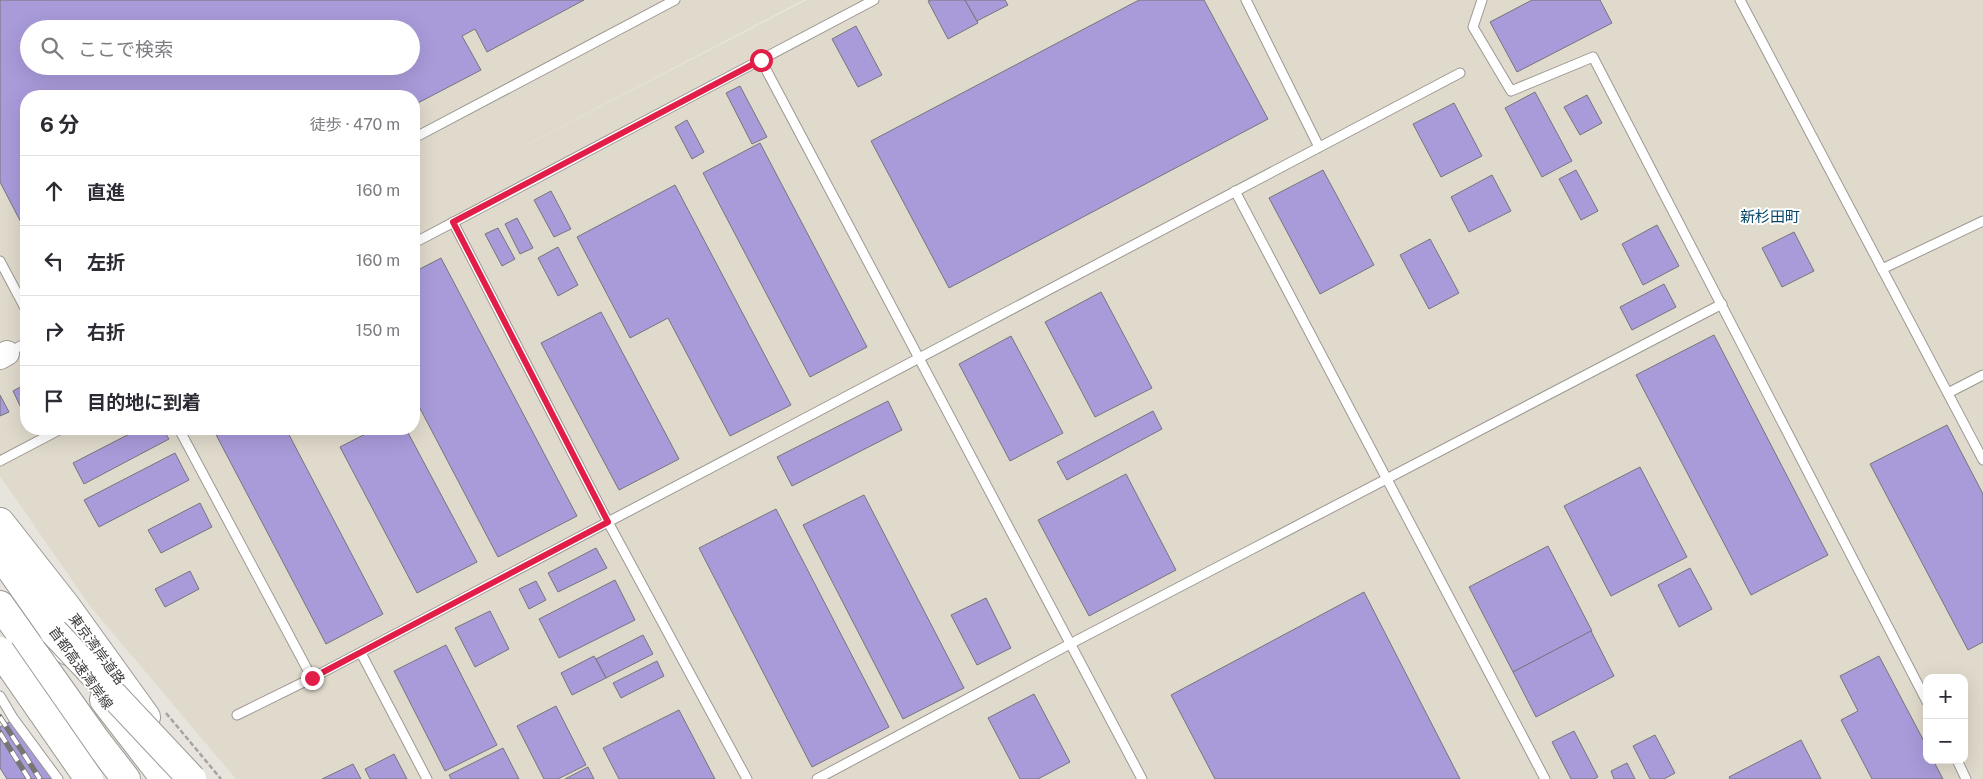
<!DOCTYPE html>
<html lang="ja">
<meta charset="utf-8">
<style>
:root{--surface:#fff;--page:#f2f2f3;--text:#2b2b33;--muted:#7c7c81;--line:#e1e1e2}
body{margin:0;font-family:"Public Sans","Noto Sans JP",sans-serif;background:var(--page);color:var(--text)}
.controls{position:absolute;right:15px;bottom:15px;display:grid;overflow:hidden;border-radius:10px;box-shadow:0 5px 20px #0002}
.controls button{width:45px;height:45px;display:grid;place-items:center;padding:0;border:0;border-bottom:1px solid var(--line);background:var(--surface);color:var(--text);font:25px sans-serif}
.stop{position:absolute;width:15px;height:15px;margin:-11px;border:4px solid #e11d48;border-radius:50%;background:#fff}
.stop.end{background:#e11d48;border-color:#fff;box-shadow:0 1px 5px #0008}
.list{margin:0;padding:0;list-style:none}
h2{display:flex;justify-content:space-between;align-items:center;height:65px;margin:0;padding:0 20px;font-size:21px}
h2 small{font-size:16px;font-weight:400;color:var(--muted)}
.list li{display:grid;grid-template-columns:32px 1fr auto;gap:15px;align-items:center;box-sizing:border-box;height:70px;padding:0 20px;border-top:1px solid var(--line)}
.list b{display:block;font-size:19px;white-space:nowrap}
.list em{font-size:16px;font-style:normal;color:var(--muted)}
.icon{flex:none;width:28px;height:28px;fill:none;stroke:currentColor;stroke-width:2;stroke-linecap:round;stroke-linejoin:round}
.map{position:relative;flex:none;width:1983px;height:779px;overflow:hidden}
.search{position:absolute;background:var(--surface);box-shadow:0 5px 20px #0002;left:20px;top:20px;width:400px;height:55px;display:flex;align-items:center;gap:12px;box-sizing:border-box;padding:0 18px;border-radius:28px;color:var(--muted);font-size:19px}
.panel{position:absolute;background:var(--surface);box-shadow:0 5px 20px #0002;left:20px;top:90px;width:400px;height:345px;border-radius:20px}
.map>svg:first-child{display:block}
.built{fill:#e0dacc;fill-rule:evenodd}
.building{fill:#a99bda;stroke:#76757b;fill-rule:evenodd}
.lines{fill:none;stroke-linecap:round;stroke-linejoin:round}
.lane-casing{stroke:#9c9993;stroke-width:11}
.secondary-casing{stroke:#9c9993;stroke-width:26}
.highway-casing{stroke:#9c9993;stroke-width:30}
.path{stroke:#a7a4a0;stroke-width:2.5;stroke-dasharray:5 2.5;stroke-linecap:butt}
.lane{stroke:#fff;stroke-width:9}
.secondary{stroke:#fff;stroke-width:24}
.highway{stroke:#fff;stroke-width:28}
.rail-casing{stroke:#787673;stroke-width:5.5}
.rail{stroke:#fff;stroke-width:4;stroke-dasharray:11;stroke-linecap:butt}
.highway-bridge-casing{stroke:#9c9993;stroke-width:30;stroke-linecap:butt}
.highway-bridge{stroke:#fff;stroke-width:28}
.route{stroke:#e11d48;stroke-width:6}
.labels{text-anchor:middle;stroke-width:4;stroke-linejoin:round;paint-order:stroke}
.street-label{font-size:14px;fill:#3c3b39;stroke:#fff}
.neighbourhood-label{font-size:15px;fill:#074868;stroke:#fff}
</style>
<div class="map">
<svg width="1983" height="779" viewBox="0 0 1983 779">
<rect width="100%" height="100%" fill="#e7e3dd"/>
<path class="built" d="M 0,0 L 803,0 L 476,171 L 807,0 L 1983,0 L 1983,779 L 236,779 L 90,606 L 0,476 ZM 29,29 L 411,29 L 411,66 L 29,66 ZM 26,96 L 414,96 L 414,429 L 26,429 ZM 1927,678 L 1964,678 L 1964,760 L 1927,760 Z"/>
<g class="building">
<path d="M 0,0 L 584,0 L 487,52 L 475,29 L 462,36 L 481,70 L 414,105 L 414,96 L 26,96 L 26,232 L 0,182 ZM 29,29 L 411,29 L 411,66 L 29,66 Z"/>
<path d="M 931,0 L 965,0 L 978,23 L 948,39 L 928,1 Z"/>
<path d="M 965,0 L 1005,0 L 1008,5 L 977,21 Z"/>
<path d="M 1139,0 L 1204,0 L 1268,119 L 949,288 L 871,141 Z"/>
<path d="M 1532,0 L 1600,0 L 1612,23 L 1517,72 L 1490,22 Z"/>
<path d="M 856,26 L 882,75 L 858,87 L 832,39 Z"/>
<path d="M 740,86 L 767,137 L 752,144 L 726,93 Z"/>
<path d="M 1535,92 L 1572,161 L 1542,177 L 1505,108 Z"/>
<path d="M 1587,95 L 1602,123 L 1580,135 L 1564,107 Z"/>
<path d="M 1454,103 L 1482,156 L 1441,177 L 1413,124 Z"/>
<path d="M 687,120 L 704,152 L 692,159 L 675,127 Z"/>
<path d="M 760,143 L 867,347 L 810,377 L 703,173 Z"/>
<path d="M 1323,170 L 1374,265 L 1320,294 L 1269,198 Z"/>
<path d="M 1576,170 L 1598,211 L 1581,220 L 1559,179 Z"/>
<path d="M 1492,175 L 1511,211 L 1469,232 L 1451,197 Z"/>
<path d="M 675,185 L 791,405 L 730,436 L 668,318 L 630,338 L 577,237 Z"/>
<path d="M 551,191 L 571,229 L 554,237 L 534,200 Z"/>
<path d="M 517,218 L 533,248 L 520,254 L 505,224 Z"/>
<path d="M 1657,225 L 1679,266 L 1643,285 L 1622,244 Z"/>
<path d="M 498,228 L 515,259 L 502,266 L 485,234 Z"/>
<path d="M 1794,232 L 1814,271 L 1782,287 L 1762,248 Z"/>
<path d="M 1430,239 L 1459,293 L 1429,309 L 1400,255 Z"/>
<path d="M 558,247 L 578,285 L 558,296 L 538,258 Z"/>
<path d="M 441,258 L 577,516 L 498,557 L 414,397 L 414,272 Z"/>
<path d="M 1664,284 L 1676,307 L 1632,330 L 1620,307 Z"/>
<path d="M 1101,292 L 1152,388 L 1095,417 L 1045,322 Z"/>
<path d="M 601,312 L 679,459 L 619,490 L 541,343 Z"/>
<path d="M 1714,335 L 1828,555 L 1751,595 L 1636,375 Z"/>
<path d="M 1011,336 L 1063,433 L 1010,461 L 959,364 Z"/>
<path d="M 26,384 L 26,408 L 22,410 L 13,391 Z"/>
<path d="M 0,395 L 9,412 L 0,416 Z"/>
<path d="M 888,401 L 902,430 L 792,486 L 777,457 Z"/>
<path d="M 1153,411 L 1162,429 L 1067,480 L 1057,462 Z"/>
<path d="M 1947,425 L 1983,494 L 1983,642 L 1968,650 L 1870,464 Z"/>
<path d="M 139,429 L 163,429 L 169,439 L 84,484 L 73,463 Z"/>
<path d="M 213,429 L 286,429 L 383,614 L 326,644 Z"/>
<path d="M 375,429 L 406,429 L 477,562 L 417,593 L 340,447 Z"/>
<path d="M 175,453 L 189,480 L 99,527 L 84,500 Z"/>
<path d="M 1640,467 L 1687,557 L 1611,596 L 1564,506 Z"/>
<path d="M 1126,474 L 1176,570 L 1089,616 L 1038,520 Z"/>
<path d="M 864,495 L 964,688 L 903,719 L 803,525 Z"/>
<path d="M 200,503 L 212,527 L 161,553 L 148,530 Z"/>
<path d="M 776,509 L 889,727 L 812,767 L 699,548 Z"/>
<path d="M 1548,546 L 1592,631 L 1513,672 L 1469,587 Z"/>
<path d="M 596,548 L 607,568 L 558,592 L 548,573 Z"/>
<path d="M 1690,568 L 1712,609 L 1679,627 L 1658,585 Z"/>
<path d="M 190,571 L 199,589 L 165,607 L 155,589 Z"/>
<path d="M 615,580 L 635,620 L 559,658 L 539,619 Z"/>
<path d="M 536,581 L 546,600 L 529,609 L 519,589 Z"/>
<path d="M 1364,592 L 1460,779 L 1215,779 L 1171,695 Z"/>
<path d="M 986,598 L 1011,648 L 977,665 L 951,615 Z"/>
<path d="M 490,611 L 509,649 L 475,667 L 455,628 Z"/>
<path d="M 1591,631 L 1614,676 L 1536,717 L 1513,672 Z"/>
<path d="M 643,635 L 653,654 L 606,678 L 596,659 Z"/>
<path d="M 446,645 L 497,745 L 445,771 L 394,671 Z"/>
<path d="M 594,656 L 606,678 L 572,695 L 561,673 Z"/>
<path d="M 1879,656 L 1927,747 L 1927,760 L 1933,760 L 1943,779 L 1872,779 L 1841,720 L 1858,711 L 1840,676 Z"/>
<path d="M 657,661 L 664,676 L 621,698 L 613,683 Z"/>
<path d="M 1034,694 L 1070,762 L 1038,779 L 1020,779 L 988,718 Z"/>
<path d="M 556,706 L 586,765 L 558,779 L 544,779 L 517,726 Z"/>
<path d="M 679,710 L 715,779 L 619,779 L 603,748 Z"/>
<path d="M 13,720 L 52,779 L 7,779 L 0,768 L 0,727 Z"/>
<path d="M 1574,731 L 1598,777 L 1594,779 L 1571,779 L 1552,742 Z"/>
<path d="M 1655,735 L 1675,773 L 1664,779 L 1650,779 L 1633,746 Z"/>
<path d="M 1801,740 L 1821,779 L 1730,779 L 1729,777 Z"/>
<path d="M 503,748 L 519,779 L 451,779 L 449,775 Z"/>
<path d="M 394,754 L 407,779 L 370,779 L 365,769 Z"/>
<path d="M 1627,763 L 1635,779 L 1614,779 L 1611,771 Z"/>
<path d="M 353,764 L 361,779 L 322,779 Z"/>
<path d="M 588,767 L 594,779 L 565,779 Z"/>
</g>
<g class="lines">
<defs>
<g id="lane">
<path d="M 1246,0 L 1319,147"/>
<path d="M 1482,0 L 1473,27 L 1511,91 L 1593,57 L 1927,702"/>
<path d="M 1740,0 L 1983,460"/>
<path d="M 761,60 L 1142,779"/>
<path d="M 414,138 L 675,0"/>
<path d="M 1235,191 L 1545,779"/>
<path d="M 453,222 L 608,522 L 747,779"/>
<path d="M 414,243 L 874,0"/>
<path d="M 0,261 L 26,310"/>
<path d="M 1882,269 L 1983,221"/>
<path d="M 7,353 L 26,343"/>
<path d="M 1948,393 L 1983,375"/>
<path d="M 179,429 L 312,678"/>
<path d="M 0,461 L 61,429"/>
<path d="M 361,653 L 427,779"/>
<path d="M 0,696 L 13,718 L 58,779"/>
<path d="M 237,715 L 312,678 L 1460,73"/>
<path d="M 1957,760 L 1966,779"/>
<path d="M 817,779 L 1070,644 L 1722,304"/>
</g>
<path id="secondary" d="M 0,357 L 7,353"/>
<g id="highway">
<path d="M 0,522 L 66,606 L 146,717"/>
<path d="M 0,554 L 68,651"/>
<path d="M 0,605 L 95,739 L 126,779"/>
<path d="M 104,700 L 165,779"/>
</g>
</defs>
<use href="#lane" class="lane-casing"/>
<use href="#secondary" class="secondary-casing"/>
<use href="#highway" class="highway-casing"/>
<path class="path" d="M 166,713 L 221,779"/>
<use href="#lane" class="lane"/>
<use href="#secondary" class="secondary"/>
<use href="#highway" class="highway"/>
<defs>
<g id="rail">
<path d="M 0,717 L 40,779"/>
<path d="M 0,733 L 29,779"/>
</g>
</defs>
<use href="#rail" class="rail-casing"/>
<use href="#rail" class="rail"/>
<defs>
<g id="highway-bridge">
<path d="M 54,632 L 192,779"/>
<path d="M 0,651 L 89,779"/>
</g>
</defs>
<use href="#highway-bridge" class="highway-bridge-casing"/>
<use href="#highway-bridge" class="highway-bridge"/>
</g>
<g class="lines">
<path class="route" d="M 312,678 L 608,522 L 453,222 L 761,60"/>
</g>
<g class="labels">
<g class="street-label">
<text transform="translate(97 649) rotate(54)" y="5">東京湾岸道路</text>
<text transform="translate(81 668) rotate(54)" y="5">首都高速湾岸線</text>
</g>
<g class="neighbourhood-label">
<text x="1770" y="222">新杉田町</text>
</g>
</g>
</svg>
<div class="controls">
<button>+</button>
<button>−</button>
</div>
<div class="stop" style="left:761px;top:60px"></div>
<div class="stop end" style="left:312px;top:678px"></div>
<div class="search"><svg class="icon" aria-label="search" viewBox="0 0 24 24"><circle cx="10" cy="10" r="6"/><path d="M15 15l6 6"/></svg>ここで検索</div>
<section class="panel">
<h2>6 分<small>徒歩 · 470 m</small></h2>
<ul class="list">
<li><svg class="icon" aria-label="ahead" viewBox="0 0 24 24"><path d="M12 20V5M6 11l6-6 6 6"/></svg><div><b>直進</b></div><em>160 m</em></li>
<li><svg class="icon" aria-label="left" viewBox="0 0 24 24"><path d="M17 20v-9H6M10 6l-5 5 5 5"/></svg><div><b>左折</b></div><em>160 m</em></li>
<li><svg class="icon" aria-label="right" viewBox="0 0 24 24"><path d="M7 20v-9h11M14 6l5 5-5 5"/></svg><div><b>右折</b></div><em>150 m</em></li>
<li><svg class="icon" aria-label="arrive" viewBox="0 0 24 24"><path d="M6 21V4h12l-3 4 3 4H6"/></svg><div><b>目的地に到着</b></div></li>
</ul>
</section>
</div>
